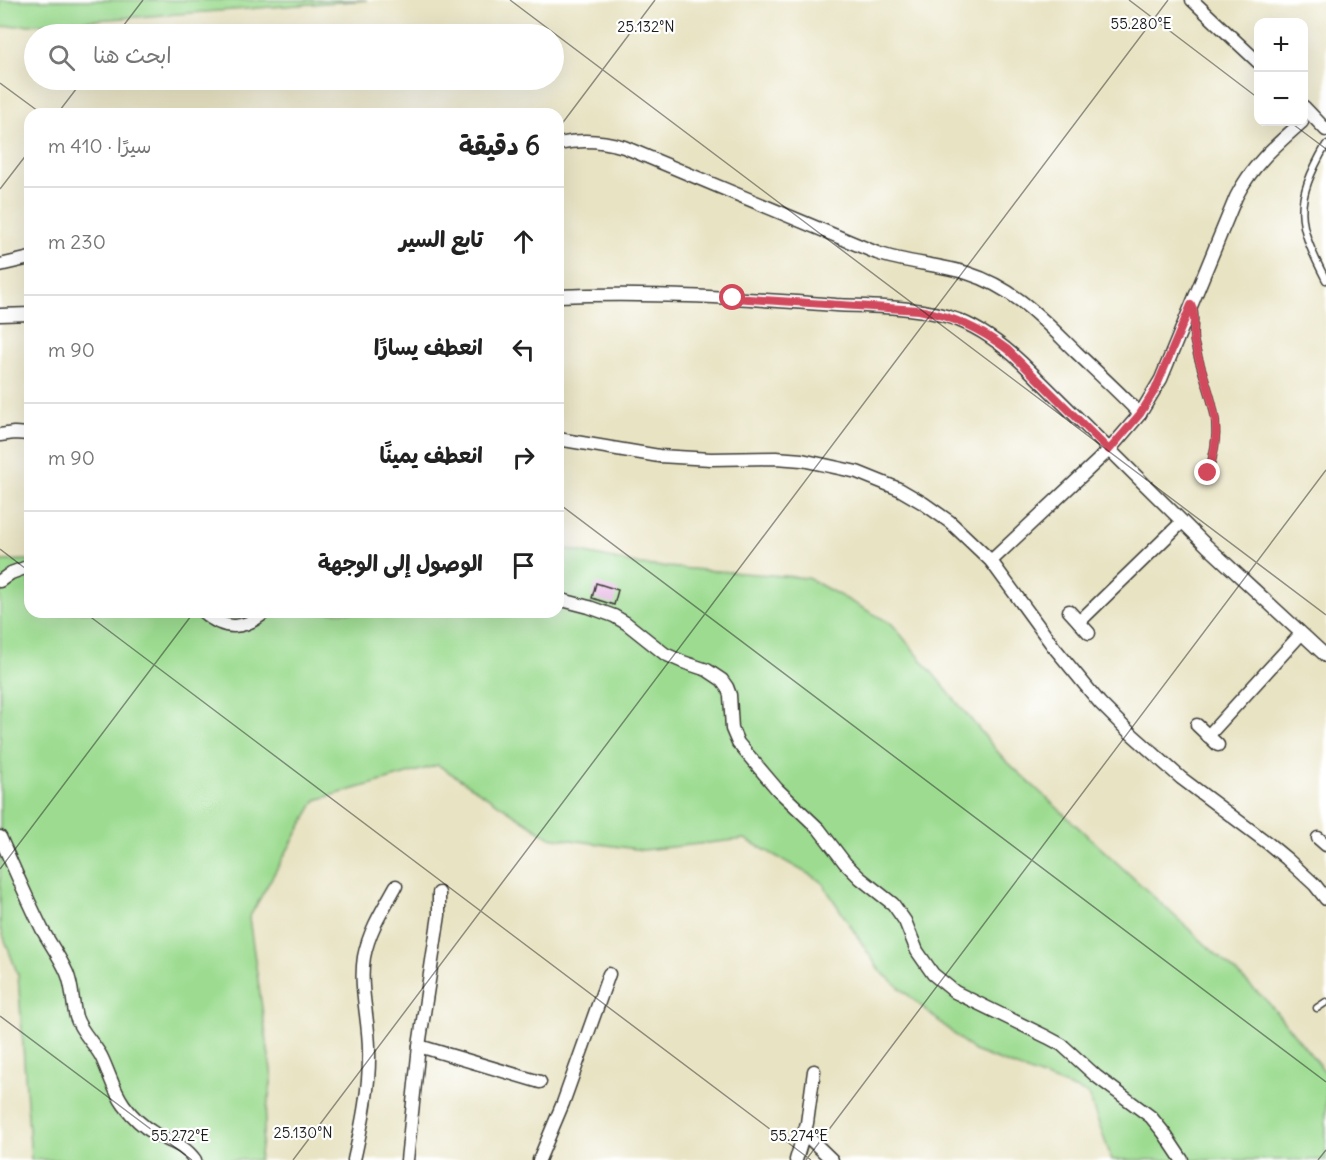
<!DOCTYPE html>
<html lang="ar">
<meta charset="utf-8">
<style>
:root{--surface:#fff;--page:#f6f6f6;--text:#222;--muted:#767676;--line:#e0e0e0}
body{margin:0;font-family:Delius,"Playpen Sans Arabic",sans-serif;background:var(--page);color:var(--text);direction:rtl}
.controls{position:absolute;right:18px;top:18px;display:grid;overflow:hidden;border-radius:12px;box-shadow:0 6px 24px #0002}
.controls button{width:54px;height:54px;display:grid;place-items:center;padding:0;border:0;border-bottom:2px solid var(--line);background:var(--surface);color:var(--text);font:30px sans-serif}
.stop{position:absolute;width:18px;height:18px;margin:-14px;border:4px solid #d1495b;border-radius:50%;background:#fff}
.stop.end{background:#d1495b;border-color:#fff;box-shadow:0 2px 6px #0008}
.list{margin:0;padding:0;list-style:none}
h2{display:flex;justify-content:space-between;align-items:center;height:78px;margin:0;padding:0 24px;font-size:26px}
h2 small{font-size:20px;font-weight:400;color:var(--muted)}
.list li{display:grid;grid-template-columns:39px 1fr auto;gap:18px;align-items:center;box-sizing:border-box;height:108px;padding:0 24px;border-top:2px solid var(--line)}
.list b{display:block;font-size:22px;white-space:nowrap}
.list em{font-size:20px;font-style:normal;color:var(--muted)}
.icon{flex:none;width:33px;height:33px;fill:none;stroke:currentColor;stroke-width:2;stroke-linecap:round;stroke-linejoin:round}
.map{position:relative;flex:none;width:1326px;height:1160px;overflow:hidden;direction:ltr}
.search{position:absolute;background:var(--surface);box-shadow:0 6px 24px #0002;left:24px;top:24px;width:540px;height:66px;display:flex;align-items:center;gap:15px;box-sizing:border-box;padding:0 21px;border-radius:33px;color:var(--muted);font-size:22px}
.panel{position:absolute;background:var(--surface);box-shadow:0 6px 24px #0002;left:24px;top:108px;width:540px;height:510px;border-radius:18px;direction:rtl}
.map>svg:first-child{display:block}
.green{fill:#9cdb90;stroke:#5c7c56;stroke-width:1.5}
.building{fill:#e4aee1}
.lines{fill:none;stroke-linecap:round;stroke-linejoin:round}
.lane-casing{stroke:#3b3a35;stroke-width:9}
.street-casing{stroke:#3b3a35;stroke-width:15}
.lane{stroke:#fff;stroke-width:6}
.street{stroke:#fff;stroke-width:12}
.route{stroke:#d1495b;stroke-width:8}
.ticks{fill:none;stroke:#1c1c1c;stroke-width:1.5;stroke-opacity:0.45}
.ticks-label{font-size:15px;text-anchor:middle;fill:#1c1c1c;stroke:#fff;stroke-width:4.5;stroke-linejoin:round;paint-order:stroke}
</style>
<div class="map">
<svg width="1326" height="1160" viewBox="0 0 1326 1160">
<rect width="100%" height="100%" fill="#fff"/>
<filter id="ink" filterUnits="userSpaceOnUse"><feTurbulence type="fractalNoise" baseFrequency=".0167" numOctaves="2"/><feDisplacementMap in="SourceGraphic" scale="12" xChannelSelector="R" yChannelSelector="G"/><feConvolveMatrix kernelMatrix="1 2 1 2 8 2 1 2 1" color-interpolation-filters="sRGB"/></filter>
<filter id="wash" filterUnits="userSpaceOnUse"><feTurbulence type="fractalNoise" baseFrequency=".008" numOctaves="4" result="noise"/><feDisplacementMap in="SourceGraphic" scale="24" xChannelSelector="R" yChannelSelector="G"/><feGaussianBlur stdDeviation="1.35" result="paint"/><feColorMatrix in="noise" values="0 0 0 0 0 0 0 0 0 0 0 0 0 0 0 0 0 1.4 0 .05"/><feComposite in="paint" operator="in"/></filter>
<g filter="url(#wash)">
<rect width="100%" height="100%" fill="#e8e3c3"/>
<g class="green">
<path d="M 0,0 L 367,0 L 0,27 Z"/>
<path d="M 558,547 L 641,565 L 808,578 L 892,624 L 1002,757 L 1267,1001 L 1326,1073 L 1326,1160 L 1112,1160 L 1088,1094 L 974,1051 L 880,971 L 821,881 L 745,839 L 643,850 L 549,837 L 438,765 L 316,800 L 249,918 L 272,1077 L 259,1160 L 31,1160 L 18,975 L 0,927 L 0,561 L 30,560 L 30,612 L 558,612 Z"/>
</g>
<g id="blocks">
<path class="building" d="M 596,583 L 618,590 L 614,605 L 592,598 Z"/>
</g>
</g>
<g filter="url(#ink)">
<use href="#blocks" fill-opacity="0" stroke="#3b3a35" stroke-width="1.5"/>
<g class="lines">
<defs>
<g id="lane">
<path d="M 1326,145 C 1293,203 1296,222 1326,280"/>
<path d="M 1193,308 C 1196,319 1192,330 1194,341 C 1205,393 1228,416 1208,473"/>
<path d="M 1317,1008 L 1326,1002"/>
</g>
<g id="street">
<path d="M 1192,0 L 1258,62"/>
<path d="M 1304,107 L 1326,130"/>
<path d="M 558,144 C 581,139 601,140 624,147 L 877,253 C 906,263 937,264 967,273 C 1015,288 1042,319 1077,353 C 1098,373 1120,393 1140,414"/>
<path d="M 0,265 L 30,258"/>
<path d="M 558,296 C 651,292 744,298 836,305 C 876,307 920,306 958,320 C 983,330 1003,345 1022,363 L 1207,546 L 1326,656"/>
<path d="M 0,315 L 30,314"/>
<path d="M 0,435 L 14,433 L 30,434"/>
<path d="M 558,439 L 659,456 L 711,459 L 776,458 L 802,460 L 857,472 L 899,489 L 923,503 L 950,522 L 991,561 L 1053,646 L 1100,703 L 1126,729 L 1181,778 L 1269,844 L 1287,859 L 1315,885 L 1326,899"/>
<path d="M 991,561 L 1109,450 L 1140,414 L 1161,379 L 1236,197 C 1252,165 1276,145 1302,122"/>
<path d="M 0,581 L 11,573 L 30,566"/>
<path d="M 558,599 L 589,607 L 614,616 L 626,623 L 665,654 L 683,662 L 707,670 L 722,680 L 727,687 L 730,695 L 732,729 L 738,743 L 777,789 L 819,829 L 845,863 L 860,878 L 893,904 L 905,921 L 917,951 L 933,974 L 955,992 L 1047,1037 L 1062,1045 L 1096,1076 L 1151,1117 L 1164,1133 L 1182,1160"/>
<path d="M 1069,611 L 1089,633"/>
<path d="M 203,612 C 224,631 244,630 265,612"/>
<path d="M 1079,622 L 1182,522"/>
<path d="M 1197,725 L 1218,745"/>
<path d="M 1208,736 L 1301,634"/>
<path d="M 0,837 C 14,868 27,899 42,929 C 50,944 60,957 67,973 C 73,987 72,1002 76,1017 C 81,1032 93,1042 101,1056 C 109,1072 113,1090 124,1105 C 132,1116 142,1126 154,1133 C 170,1143 183,1143 195,1160"/>
<path d="M 1318,838 L 1326,845"/>
<path d="M 419,1046 L 540,1082"/>
<path d="M 804,1133 L 832,1160"/>
<path d="M 354,1160 C 362,1124 370,1087 369,1050 C 369,1019 359,988 364,957 C 369,931 383,909 396,886"/>
<path d="M 407,1160 L 419,1046 L 439,915 L 439,893"/>
<path d="M 539,1160 L 563,1103 L 609,974"/>
<path d="M 796,1160 L 807,1123 L 814,1071"/>
</g>
</defs>
<use href="#lane" class="lane-casing"/>
<use href="#street" class="street-casing"/>
<use href="#lane" class="lane"/>
<use href="#street" class="street"/>
</g>
</g>
<g class="lines" filter="url(#ink)">
<path class="route" d="M 733,298 L 919,310 C 954,317 979,328 1008,350 L 1109,450 L 1140,414 L 1155,390 L 1191,305 C 1197,316 1192,329 1194,341 C 1206,393 1228,418 1208,473"/>
</g>
<path class="ticks" d="M 510,0 L 1326,615M 1129,0 L 1258,98M 117,34 L 143,0M 0,83 L 42,114M 57,114 L 83,80M 1290,122 L 1326,149M 558,129 L 655,0M 0,189 L 30,150M 558,503 L 1326,1082M 0,549 L 30,572M 84,612 L 811,1160M 0,869 L 194,612M 0,1016 L 192,1160M 293,1160 L 1168,0M 806,1160 L 1326,470M 1318,1160 L 1326,1150"/>
<g class="ticks-label">
<text x="1141" y="29">55.280°E</text>
<text x="646" y="32">25.132°N</text>
<text x="303" y="1138">25.130°N</text>
<text x="180" y="1141">55.272°E</text>
<text x="799" y="1141">55.274°E</text>
</g>
</svg>
<div class="controls">
<button>+</button>
<button>−</button>
</div>
<div class="stop" style="left:733px;top:298px"></div>
<div class="stop end" style="left:1208px;top:473px"></div>
<div class="search"><svg class="icon" aria-label="search" viewBox="0 0 24 24"><circle cx="10" cy="10" r="6"/><path d="M15 15l6 6"/></svg>ابحث هنا</div>
<section class="panel">
<h2>6 دقيقة<small>سيرًا · 410 m</small></h2>
<ul class="list">
<li><svg class="icon" aria-label="ahead" viewBox="0 0 24 24"><path d="M12 20V5M6 11l6-6 6 6"/></svg><div><b>تابع السير</b></div><em>230 m</em></li>
<li><svg class="icon" aria-label="left" viewBox="0 0 24 24"><path d="M17 20v-9H6M10 6l-5 5 5 5"/></svg><div><b>انعطف يسارًا</b></div><em>90 m</em></li>
<li><svg class="icon" aria-label="right" viewBox="0 0 24 24"><path d="M7 20v-9h11M14 6l5 5-5 5"/></svg><div><b>انعطف يمينًا</b></div><em>90 m</em></li>
<li><svg class="icon" aria-label="arrive" viewBox="0 0 24 24"><path d="M6 21V4h12l-3 4 3 4H6"/></svg><div><b>الوصول إلى الوجهة</b></div></li>
</ul>
</section>
</div>
